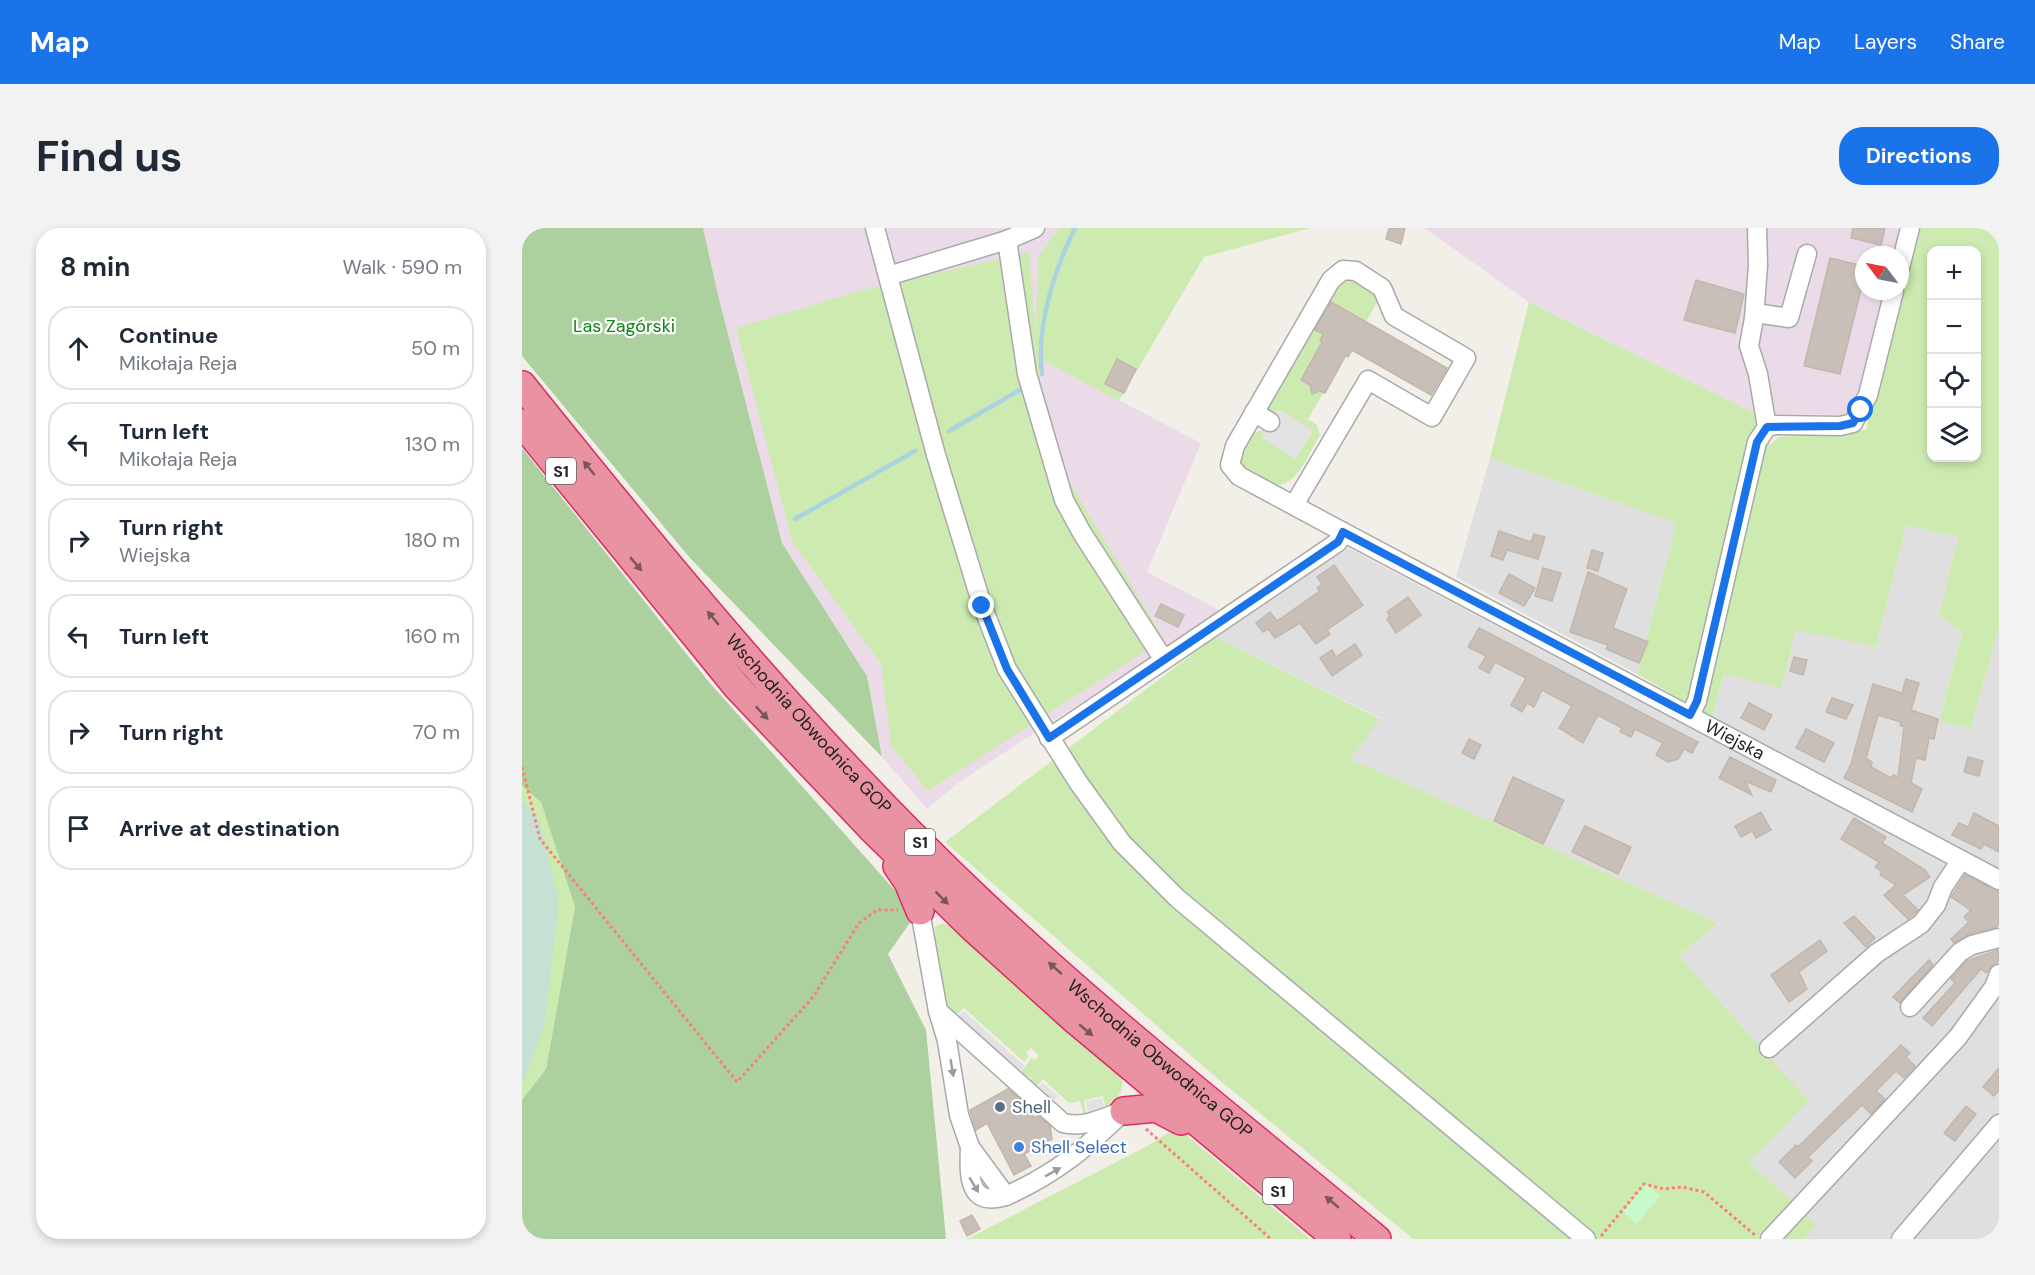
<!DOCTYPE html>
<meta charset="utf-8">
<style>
:root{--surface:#fff;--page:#f2f2f3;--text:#1f2937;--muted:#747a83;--line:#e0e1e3;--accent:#1a73e8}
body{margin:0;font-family:"DM Sans",sans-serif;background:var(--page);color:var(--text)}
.controls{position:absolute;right:18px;top:18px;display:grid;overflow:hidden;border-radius:12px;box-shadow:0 3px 9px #0003}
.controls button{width:54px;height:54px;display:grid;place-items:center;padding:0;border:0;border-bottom:2px solid var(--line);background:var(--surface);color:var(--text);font:30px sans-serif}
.compass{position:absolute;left:1333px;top:18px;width:54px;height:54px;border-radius:50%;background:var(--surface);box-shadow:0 3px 9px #0003;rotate:302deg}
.stop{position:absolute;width:18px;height:18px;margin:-14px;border:4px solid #1a73e8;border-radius:50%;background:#fff}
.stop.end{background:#1a73e8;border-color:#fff;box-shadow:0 2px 6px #0008}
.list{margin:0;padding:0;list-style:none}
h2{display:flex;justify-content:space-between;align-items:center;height:78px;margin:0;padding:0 24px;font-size:26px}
h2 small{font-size:20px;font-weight:400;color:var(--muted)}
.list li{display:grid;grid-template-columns:39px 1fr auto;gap:18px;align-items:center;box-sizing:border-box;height:84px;margin:0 12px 12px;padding:0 12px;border:2px solid var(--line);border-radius:24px}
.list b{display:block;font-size:22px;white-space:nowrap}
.list p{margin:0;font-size:20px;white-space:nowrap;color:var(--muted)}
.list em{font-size:20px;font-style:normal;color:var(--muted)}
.icon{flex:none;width:33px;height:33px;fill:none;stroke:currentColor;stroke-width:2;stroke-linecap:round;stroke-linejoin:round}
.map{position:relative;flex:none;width:1477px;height:1011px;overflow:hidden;border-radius:24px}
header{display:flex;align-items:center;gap:36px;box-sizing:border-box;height:84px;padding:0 30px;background:var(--accent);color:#fff}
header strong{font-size:28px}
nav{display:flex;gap:33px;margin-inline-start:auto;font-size:21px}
.intro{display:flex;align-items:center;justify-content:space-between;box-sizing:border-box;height:144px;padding:0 36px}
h1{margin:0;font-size:42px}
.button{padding:15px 27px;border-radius:24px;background:var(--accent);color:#fff;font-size:21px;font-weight:700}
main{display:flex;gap:36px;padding:0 36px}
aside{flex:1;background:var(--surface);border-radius:24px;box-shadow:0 3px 9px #0003}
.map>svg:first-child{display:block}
.residential{fill:#e0dfdf}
.industrial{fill:#ebdbe8}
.grass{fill:#cdebb0;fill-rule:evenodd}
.forest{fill:#add19e}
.wetland{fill:#c6e0d4}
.park{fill:#c8facc}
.parking{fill:#e2e2e2}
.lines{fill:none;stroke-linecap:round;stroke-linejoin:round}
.stream{stroke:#aad3df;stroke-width:4.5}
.building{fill:#c7bfb8;stroke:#c4b6ab;stroke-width:1.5;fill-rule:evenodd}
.minor-casing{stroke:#a9a9a9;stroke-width:21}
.highway-casing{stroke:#dc2a67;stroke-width:30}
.path{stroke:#fa8072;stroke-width:3;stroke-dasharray:3 3;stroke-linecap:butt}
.minor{stroke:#fff;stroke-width:18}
.highway{stroke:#e892a2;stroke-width:27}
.oneway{fill:#7b545c}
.oneway2{fill:#9c9c9c}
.route{stroke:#1a73e8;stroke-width:8}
.service-dot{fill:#5c6f8a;stroke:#fff;stroke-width:2}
.shop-dot{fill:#3f7fe0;stroke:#fff;stroke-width:2}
.labels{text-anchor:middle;stroke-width:4.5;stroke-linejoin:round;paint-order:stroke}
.shield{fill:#fff;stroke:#646464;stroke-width:1.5}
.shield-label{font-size:16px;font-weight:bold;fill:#222}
.park-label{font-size:18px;fill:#0c8416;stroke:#fff}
.street-label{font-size:18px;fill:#222;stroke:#fff}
.service-label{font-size:18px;fill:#4e5e75;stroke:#fff;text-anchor:start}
.shop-label{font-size:18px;fill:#366cbe;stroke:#fff;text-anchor:start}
</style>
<header>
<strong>Map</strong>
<nav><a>Map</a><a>Layers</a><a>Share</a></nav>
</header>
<div class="intro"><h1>Find us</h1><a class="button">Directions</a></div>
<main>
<aside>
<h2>8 min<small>Walk · 590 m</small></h2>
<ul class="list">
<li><svg class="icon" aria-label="ahead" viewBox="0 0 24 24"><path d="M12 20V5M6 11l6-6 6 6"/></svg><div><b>Continue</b><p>Mikołaja Reja</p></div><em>50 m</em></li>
<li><svg class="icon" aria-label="left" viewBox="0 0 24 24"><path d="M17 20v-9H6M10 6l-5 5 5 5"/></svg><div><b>Turn left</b><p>Mikołaja Reja</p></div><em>130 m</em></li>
<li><svg class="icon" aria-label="right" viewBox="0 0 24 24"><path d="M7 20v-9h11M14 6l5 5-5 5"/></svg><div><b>Turn right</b><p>Wiejska</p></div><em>180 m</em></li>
<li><svg class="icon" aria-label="left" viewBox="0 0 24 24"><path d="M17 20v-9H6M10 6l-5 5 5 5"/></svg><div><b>Turn left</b></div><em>160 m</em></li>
<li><svg class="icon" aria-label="right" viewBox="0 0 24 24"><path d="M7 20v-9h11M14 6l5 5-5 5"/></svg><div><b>Turn right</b></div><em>70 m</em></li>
<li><svg class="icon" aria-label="arrive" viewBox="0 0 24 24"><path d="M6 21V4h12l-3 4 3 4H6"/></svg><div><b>Arrive at destination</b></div></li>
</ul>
</aside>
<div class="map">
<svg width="1477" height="1011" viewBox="0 0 1477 1011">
<rect width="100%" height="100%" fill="#f2efe9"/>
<g class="residential">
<path d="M 968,230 L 1155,295 L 1115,446 L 934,349 Z"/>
<path d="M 1384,296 L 1436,309 L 1417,388 L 1440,403 L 1417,492 L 1449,500 L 1477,400 L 1477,640 L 1190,489 L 1202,446 L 1259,459 L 1274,401 L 1354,419 Z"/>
<path d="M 826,320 L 1477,662 L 1477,1011 L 1282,1011 L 1294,997 L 1227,934 L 1287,873 L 1157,728 L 1196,695 L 827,531 L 858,490 L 693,409 Z"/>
</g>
<g class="industrial">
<path d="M 181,0 L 537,0 L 516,29 L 514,129 L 679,215 L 625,344 L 699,383 L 436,555 L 405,581 L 360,529 L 345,448 L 260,315 L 197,71 Z"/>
<path d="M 902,0 L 1383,0 L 1376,27 L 1342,27 L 1342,63 L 1367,63 L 1340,170 L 1327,187 L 1234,186 L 1007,74 Z"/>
</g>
<g class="grass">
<path d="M 537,0 L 788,0 L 682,29 L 597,173 L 516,130 L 523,213 L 642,411 L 406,563 L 369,518 L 359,436 L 270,313 L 214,100 L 337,63 L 507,24 L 514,105 L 516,29 Z"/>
<path d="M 1394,0 L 1477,0 L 1477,400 L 1449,500 L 1417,493 L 1440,403 L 1417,388 L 1436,309 L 1384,297 L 1354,419 L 1274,402 L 1259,460 L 1202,446 L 1190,489 L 1115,446 L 1155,295 L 968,230 L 1007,74 L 1234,186 L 1248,217 L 1257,209 L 1344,202 ZM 1410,22 L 1454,22 L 1454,230 L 1410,230 Z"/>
<path d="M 831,47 L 856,66 L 855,75 L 786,191 L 795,197 L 798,207 C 790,220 782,240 771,250 C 765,254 757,259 749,257 C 741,255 723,244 720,235 C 716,223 729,201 743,202 L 739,210 L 756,181 L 751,189 L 741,180 L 811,57 Z"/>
<path d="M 693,409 L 858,491 L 828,531 L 1196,695 L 1157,728 L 1287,873 L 1227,934 L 1295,997 L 1282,1011 L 891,1011 L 695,850 L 423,614 Z"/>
<path d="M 0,558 L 19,574 L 53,679 L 24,841 L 0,872 Z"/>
<path d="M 421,695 L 433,700 L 600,850 C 603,862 594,874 584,881 L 581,868 L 562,872 L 564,885 L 561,885 L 558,873 L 547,875 L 521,851 L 512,862 L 504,855 L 509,851 L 506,848 L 502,853 L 497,848 L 509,830 L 513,832 L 517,827 L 509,820 L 504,825 L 507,828 L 502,834 L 442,780 L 432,789 L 423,777 L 412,709 L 413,699 Z"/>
<path d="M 655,899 L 788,1011 L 445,1011 L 629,916 Z"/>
</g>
<g class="forest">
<path d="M 0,0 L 181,0 L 197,71 L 260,315 L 345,448 L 360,529 L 168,330 L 0,128 Z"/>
<path d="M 0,220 L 187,454 L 394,686 L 366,726 L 404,802 L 424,1011 L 0,1011 L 0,872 L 24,841 L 53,679 L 19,574 L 0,558 Z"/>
</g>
<path class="wetland" d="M 0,572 L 17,591 L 37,674 L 22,800 L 0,857 Z"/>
<path class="park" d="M 1124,956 L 1138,968 L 1115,996 L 1101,984 Z"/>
<g class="parking">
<path d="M 756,181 L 791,202 L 774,231 L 739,210 Z"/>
<path d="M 442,783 L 503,838 L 495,847 L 434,791 Z"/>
<path d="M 521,855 L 536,868 L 528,876 L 514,863 Z"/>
<path d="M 580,870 L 582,881 L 566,885 L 564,873 Z"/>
</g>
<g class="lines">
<g class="stream">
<path d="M 520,146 C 514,99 532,43 553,0"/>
<path d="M 427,203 L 498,162"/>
<path d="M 273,291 L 393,223"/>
</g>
</g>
<g class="building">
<path d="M 867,0 L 883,0 L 879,16 L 864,11 Z"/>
<path d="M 1331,0 L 1363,0 L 1359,17 L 1329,10 Z"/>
<path d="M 1308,30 L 1342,38 L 1342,50 L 1318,146 L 1282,138 Z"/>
<path d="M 1174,52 L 1222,66 L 1213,105 L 1162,92 Z"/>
<path d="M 809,74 L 925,140 L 909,167 L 830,122 L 826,129 L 824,127 L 803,165 L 798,163 L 790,166 L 788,157 L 779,152 L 800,114 L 798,113 L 801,106 L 793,102 Z"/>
<path d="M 595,131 L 614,141 L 602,165 L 583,156 Z"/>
<path d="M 977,303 L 1009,314 L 1012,306 L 1023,309 L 1016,331 L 985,322 L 981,332 L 969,328 Z"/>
<path d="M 1070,322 L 1081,325 L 1076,343 L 1065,340 Z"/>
<path d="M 812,337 L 841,377 L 805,402 L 808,406 L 794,416 L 778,395 L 753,410 L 746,401 L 741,404 L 734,395 L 748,384 L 755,393 L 798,363 L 795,360 L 800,356 L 795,349 Z"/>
<path d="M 1021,340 L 1039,345 L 1030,373 L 1013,368 Z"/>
<path d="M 1066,344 L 1105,361 L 1091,400 L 1126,414 L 1117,435 L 1084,421 L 1086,417 L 1048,404 Z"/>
<path d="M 987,346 L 1013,360 L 1002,378 L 977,365 Z"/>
<path d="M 886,369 L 899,387 L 874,405 L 865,391 L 868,388 L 865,384 Z"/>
<path d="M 639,376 L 662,387 L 656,399 L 633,388 Z"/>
<path d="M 957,400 L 1176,514 L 1170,525 L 1162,521 L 1156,531 L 1146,534 L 1134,527 L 1141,515 L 1113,501 L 1109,509 L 1098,504 L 1100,500 L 1076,487 L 1061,515 L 1037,500 L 1050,478 L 1020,462 L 1012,479 L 1005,475 L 1000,484 L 989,477 L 1004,450 L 973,434 L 967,445 L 957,440 L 964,428 L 946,419 Z"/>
<path d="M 833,416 L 840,427 L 810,448 L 798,430 L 810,422 L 814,429 Z"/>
<path d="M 1272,429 L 1285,432 L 1281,447 L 1268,443 Z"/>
<path d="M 1384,451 L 1397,455 L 1389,482 L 1416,491 L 1412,511 L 1407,510 L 1403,532 L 1394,530 L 1389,555 L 1400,561 L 1390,584 L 1322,550 L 1329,536 L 1351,456 L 1380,465 ZM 1356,487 L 1379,494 L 1378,497 L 1382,499 L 1376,549 L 1371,547 L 1369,550 L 1349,539 L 1350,534 L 1344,530 Z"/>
<path d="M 1310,470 L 1331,477 L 1324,491 L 1304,484 Z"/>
<path d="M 1227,475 L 1250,487 L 1242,502 L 1219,490 Z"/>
<path d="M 1284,501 L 1312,515 L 1302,534 L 1274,520 Z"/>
<path d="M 947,511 L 959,517 L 952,531 L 940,525 Z"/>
<path d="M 1208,529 L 1254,552 L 1249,564 L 1223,553 L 1230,567 L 1197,550 Z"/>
<path d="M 1446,529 L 1461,533 L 1457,548 L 1442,544 Z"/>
<path d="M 991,549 L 1042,572 L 1021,616 L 972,593 Z"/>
<path d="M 1239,584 L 1249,602 L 1234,610 L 1230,603 L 1219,609 L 1213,598 Z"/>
<path d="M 1452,585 L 1477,598 L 1477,624 L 1462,616 L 1459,621 L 1430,607 L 1437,595 L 1446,599 Z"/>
<path d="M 1332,590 L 1364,609 L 1360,615 L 1403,642 L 1408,649 L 1381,667 L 1396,682 L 1386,691 L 1362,667 L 1374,657 L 1358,647 L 1360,643 L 1353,639 L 1357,634 L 1319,611 Z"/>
<path d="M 1063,598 L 1109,619 L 1096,646 L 1050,624 Z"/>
<path d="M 1443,647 L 1477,664 L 1477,695 L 1474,699 L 1447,706 L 1432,715 L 1429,711 L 1447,694 L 1442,689 L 1449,682 L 1429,669 Z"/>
<path d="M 1332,688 L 1353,710 L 1344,719 L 1322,695 Z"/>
<path d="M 1298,712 L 1305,723 L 1277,744 L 1285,761 L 1267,774 L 1249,747 Z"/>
<path d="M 1476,722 L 1477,732 L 1464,745 L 1459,741 L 1410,798 L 1401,790 L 1433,755 L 1429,751 L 1445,733 Z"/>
<path d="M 1407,732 L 1411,737 L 1378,775 L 1371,769 Z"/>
<path d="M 1379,817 L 1388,825 L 1384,829 L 1393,838 L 1382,850 L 1374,843 L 1354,863 L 1363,871 L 1349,886 L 1340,877 L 1286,929 L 1290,933 L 1273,950 L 1257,934 L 1274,917 L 1276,919 Z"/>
<path d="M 1477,840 L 1477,862 L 1472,868 L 1461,859 Z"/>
<path d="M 486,861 L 507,879 L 512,890 L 516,888 L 528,898 L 530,911 L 502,926 L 509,938 L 492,947 L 465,895 L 454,902 L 448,882 Z"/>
<path d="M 1444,878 L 1454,886 L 1433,913 L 1422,905 Z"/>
<path d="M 450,987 L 458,1001 L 445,1008 L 438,993 Z"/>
</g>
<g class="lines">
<defs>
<g id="minor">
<path d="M 353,0 L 414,227 L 460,377 L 485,441 L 556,554 L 600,615 L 655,670 L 1064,1011"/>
<path d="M 1235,0 L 1236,37 L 1232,90 L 1227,118 L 1236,146 L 1245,199"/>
<path d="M 485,12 L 505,146 L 542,272 L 560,305 L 642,432"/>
<path d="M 1378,40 L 1388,0"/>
<path d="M 366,48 L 485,12 L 513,0"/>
<path d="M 1233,85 L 1267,90 L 1285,26"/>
<path d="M 732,184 L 748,194"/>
<path id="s1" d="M 772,277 L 846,152 L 910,189 L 944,130 L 872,88 L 860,60 L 834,43 L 821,42 L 809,52 L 713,218 L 708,237 L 717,248 L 821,304 L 1477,652"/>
<path d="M 1168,487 L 1175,473 L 1235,214 L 1245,199 L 1254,197 L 1318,198 L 1331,195 L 1346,167 L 1372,63"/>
<path d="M 527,510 L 816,314 L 821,304"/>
<path d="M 398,683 L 416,783 L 541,895 C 561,900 579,891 598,884"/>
<path d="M 1388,779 L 1438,724 L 1450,717 L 1477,710"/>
<path d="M 416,783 L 425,813 L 437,887 L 448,919 L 484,968 C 535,945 563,921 602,883"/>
<path d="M 1247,820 L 1355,725 L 1399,696 L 1414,677 L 1421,659 L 1439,632"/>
<path d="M 448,919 C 447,946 445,980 484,968"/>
<path d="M 1248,1011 L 1436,809 L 1472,759 L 1477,746"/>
<path d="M 1379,1011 L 1477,896"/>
</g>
<g id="highway">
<path id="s2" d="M 0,157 C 145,338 292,517 461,676 C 586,794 723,901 855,1011"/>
<path d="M 0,195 L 215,459 L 349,600 L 451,700 L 553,792 L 815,1011"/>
<path d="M 375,638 L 386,654 L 398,683"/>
<path d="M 602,883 L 634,880 L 659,893"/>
</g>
</defs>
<use href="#minor" class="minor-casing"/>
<use href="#highway" class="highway-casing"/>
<g class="path">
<path d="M 0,539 L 18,611 L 215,854 L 291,769 L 337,695 L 355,682 L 376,682"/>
<path d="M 624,901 L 749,1011"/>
<path d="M 1079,1008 L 1122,956 L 1142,961 L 1160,959 L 1182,964 L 1234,1008"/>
</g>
<use href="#minor" class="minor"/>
<use href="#highway" class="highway"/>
</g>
<defs><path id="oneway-solid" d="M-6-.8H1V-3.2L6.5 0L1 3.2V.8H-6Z" transform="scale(1.5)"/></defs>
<g class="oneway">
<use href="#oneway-solid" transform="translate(67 240) rotate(-129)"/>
<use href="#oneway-solid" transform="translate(114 336) rotate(50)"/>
<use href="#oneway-solid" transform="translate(191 390) rotate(-130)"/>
<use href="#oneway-solid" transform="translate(240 485) rotate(47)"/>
<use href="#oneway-solid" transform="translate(420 670) rotate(45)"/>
<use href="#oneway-solid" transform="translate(533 740) rotate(-138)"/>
<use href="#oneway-solid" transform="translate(564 802) rotate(40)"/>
<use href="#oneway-solid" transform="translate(810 974) rotate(-140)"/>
</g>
<g class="oneway2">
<use href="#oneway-solid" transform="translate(430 840) rotate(81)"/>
<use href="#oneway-solid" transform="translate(531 944) rotate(-29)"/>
<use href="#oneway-solid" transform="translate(452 957) rotate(59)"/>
</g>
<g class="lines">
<path class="route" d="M 460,378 L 485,441 L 527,510 L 816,314 L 821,304 L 1168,487 L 1175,473 L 1235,214 L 1245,199 L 1318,198 L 1331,195 L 1339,182"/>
</g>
<circle class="service-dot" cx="478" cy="879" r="6"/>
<circle class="shop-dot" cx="497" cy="919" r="6"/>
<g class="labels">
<g class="shield">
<rect x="24" y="230" width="30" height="26" rx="4.5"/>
<rect x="383" y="601" width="30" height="26" rx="4.5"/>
<rect x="741" y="950" width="30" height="26" rx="4.5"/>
</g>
<g class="shield-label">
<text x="39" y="249">S1</text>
<text x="398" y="620">S1</text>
<text x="756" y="969">S1</text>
</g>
<g class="park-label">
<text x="102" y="104">Las Zagórski</text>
</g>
<g class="street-label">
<text dy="6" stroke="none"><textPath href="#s2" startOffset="444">Wschodnia Obwodnica GOP</textPath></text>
<text dy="6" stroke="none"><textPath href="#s1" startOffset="1248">Wiejska</textPath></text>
<text dy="6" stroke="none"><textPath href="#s2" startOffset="930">Wschodnia Obwodnica GOP</textPath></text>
</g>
<g class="service-label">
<text x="490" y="885">Shell</text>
</g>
<g class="shop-label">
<text x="509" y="925">Shell Select</text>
</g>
</g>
</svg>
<div class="controls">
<button>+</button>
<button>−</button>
<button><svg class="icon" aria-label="locate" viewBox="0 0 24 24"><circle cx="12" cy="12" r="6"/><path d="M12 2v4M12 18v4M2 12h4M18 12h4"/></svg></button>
<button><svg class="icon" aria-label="layers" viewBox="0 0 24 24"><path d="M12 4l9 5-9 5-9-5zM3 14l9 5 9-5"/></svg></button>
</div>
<svg class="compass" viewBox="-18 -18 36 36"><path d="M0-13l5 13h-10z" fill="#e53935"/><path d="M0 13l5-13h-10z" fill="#747a83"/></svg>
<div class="stop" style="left:1339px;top:182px"></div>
<div class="stop end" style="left:460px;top:378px"></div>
</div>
</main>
